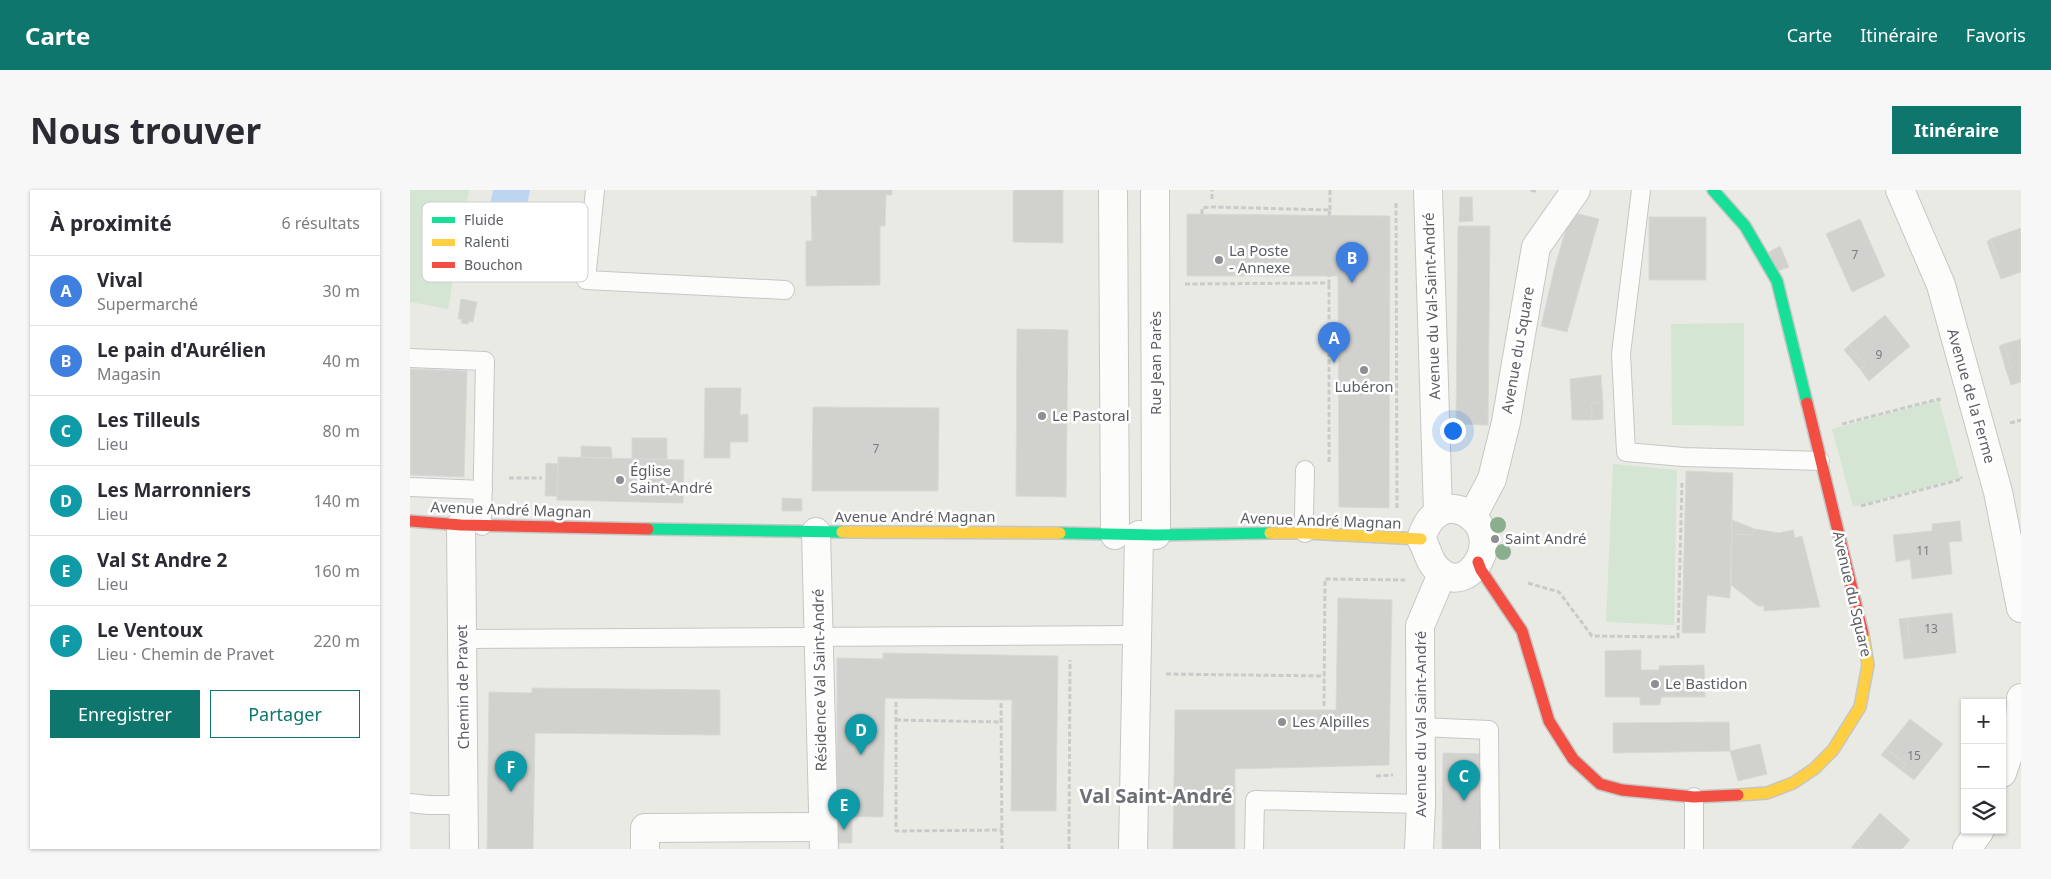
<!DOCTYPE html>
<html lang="fr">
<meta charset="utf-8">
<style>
:root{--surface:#fff;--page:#f7f7f7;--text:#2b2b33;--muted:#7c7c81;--line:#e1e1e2;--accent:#0f766e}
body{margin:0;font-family:"Noto Sans",sans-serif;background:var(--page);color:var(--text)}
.controls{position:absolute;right:15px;bottom:15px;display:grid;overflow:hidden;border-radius:0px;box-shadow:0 1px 4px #0004}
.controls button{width:45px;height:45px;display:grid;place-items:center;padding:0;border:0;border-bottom:1px solid var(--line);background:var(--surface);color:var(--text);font:25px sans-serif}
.you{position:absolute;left:1042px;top:240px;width:18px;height:18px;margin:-12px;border:4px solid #fff;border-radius:50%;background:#1a73e8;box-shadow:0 0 0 8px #1a73e833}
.badge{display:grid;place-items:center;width:32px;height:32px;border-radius:50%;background:var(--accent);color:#fff;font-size:16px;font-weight:700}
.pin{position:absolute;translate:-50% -41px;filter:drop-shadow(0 1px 2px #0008)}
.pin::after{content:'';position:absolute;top:26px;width:18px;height:15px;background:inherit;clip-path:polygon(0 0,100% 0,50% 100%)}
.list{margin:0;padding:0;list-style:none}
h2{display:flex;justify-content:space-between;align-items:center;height:65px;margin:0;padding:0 20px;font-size:21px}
h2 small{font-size:16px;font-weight:400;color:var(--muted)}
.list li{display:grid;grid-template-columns:32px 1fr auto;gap:15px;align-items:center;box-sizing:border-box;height:70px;padding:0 20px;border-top:1px solid var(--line)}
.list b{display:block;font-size:19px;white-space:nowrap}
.list p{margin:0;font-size:16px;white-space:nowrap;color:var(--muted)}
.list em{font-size:16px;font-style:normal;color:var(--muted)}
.actions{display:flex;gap:10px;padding:15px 20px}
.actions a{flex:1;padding:11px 0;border:1px solid var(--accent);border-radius:0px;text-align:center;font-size:18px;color:var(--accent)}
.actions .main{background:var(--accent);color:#fff}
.icon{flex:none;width:28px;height:28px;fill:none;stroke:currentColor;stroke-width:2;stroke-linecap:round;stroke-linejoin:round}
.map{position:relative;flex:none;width:1611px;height:659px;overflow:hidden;border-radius:0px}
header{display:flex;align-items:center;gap:30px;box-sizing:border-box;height:70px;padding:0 25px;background:var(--accent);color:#fff}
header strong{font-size:24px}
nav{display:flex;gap:28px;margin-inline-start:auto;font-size:18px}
.intro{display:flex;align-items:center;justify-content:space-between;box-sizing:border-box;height:120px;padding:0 30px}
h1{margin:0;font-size:35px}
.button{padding:12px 22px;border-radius:0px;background:var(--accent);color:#fff;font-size:18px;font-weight:700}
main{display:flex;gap:30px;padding:0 30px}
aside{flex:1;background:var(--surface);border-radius:0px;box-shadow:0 1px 4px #0004}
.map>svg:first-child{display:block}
.green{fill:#d4e5d3}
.water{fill:#bcd6f1}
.building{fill:#d1d1ce;stroke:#d9d8d4}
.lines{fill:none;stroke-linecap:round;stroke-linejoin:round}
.lane-casing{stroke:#c6c6c6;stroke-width:20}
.street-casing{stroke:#c6c6c6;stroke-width:30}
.fast-casing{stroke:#c5c6c6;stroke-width:14}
.slow-casing{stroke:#c5c6c6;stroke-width:14}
.jam-casing{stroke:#c5c6c6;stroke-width:14}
.path{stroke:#c8cbc9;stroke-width:3;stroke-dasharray:5 2.5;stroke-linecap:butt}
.lane{stroke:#fcfcfb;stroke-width:18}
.street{stroke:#fcfcfb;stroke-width:28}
.fast{stroke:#16e098;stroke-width:11}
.slow{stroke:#ffcf43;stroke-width:11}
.jam{stroke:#f24e42;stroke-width:11}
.tree{fill:#8baf8e}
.poi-dot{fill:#8d8f90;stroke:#fff;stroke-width:2}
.labels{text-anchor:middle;stroke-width:5;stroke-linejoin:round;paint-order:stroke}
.number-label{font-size:12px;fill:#7a7c7e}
.poi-label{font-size:15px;fill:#5b5e62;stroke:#fff;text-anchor:start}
.street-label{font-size:15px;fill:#5b5e62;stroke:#fff}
.district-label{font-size:20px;font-weight:bold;fill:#6c6f74;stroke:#fff}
.key{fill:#fff;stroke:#cecfd0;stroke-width:1}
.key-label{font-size:14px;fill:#5b5e62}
</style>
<header>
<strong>Carte</strong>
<nav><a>Carte</a><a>Itinéraire</a><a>Favoris</a></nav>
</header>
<div class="intro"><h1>Nous trouver</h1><a class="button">Itinéraire</a></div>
<main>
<aside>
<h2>À proximité<small>6 résultats</small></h2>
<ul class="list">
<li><span class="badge" style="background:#3f7fe0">A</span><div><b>Vival</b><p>Supermarché</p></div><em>30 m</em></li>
<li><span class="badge" style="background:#3f7fe0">B</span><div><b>Le pain d'Aurélien</b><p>Magasin</p></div><em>40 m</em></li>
<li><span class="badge" style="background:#0f9aa8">C</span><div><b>Les Tilleuls</b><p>Lieu</p></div><em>80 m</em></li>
<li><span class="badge" style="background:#0f9aa8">D</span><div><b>Les Marronniers</b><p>Lieu</p></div><em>140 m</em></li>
<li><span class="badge" style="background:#0f9aa8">E</span><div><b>Val St Andre 2</b><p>Lieu</p></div><em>160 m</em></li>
<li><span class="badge" style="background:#0f9aa8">F</span><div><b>Le Ventoux</b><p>Lieu · Chemin de Pravet</p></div><em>220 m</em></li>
</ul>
<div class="actions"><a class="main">Enregistrer</a><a>Partager</a></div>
</aside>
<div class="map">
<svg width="1611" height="659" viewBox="0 0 1611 659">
<rect width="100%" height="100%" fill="#eaeae5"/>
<g class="green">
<path d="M 0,0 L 59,0 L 38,119 L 0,112 Z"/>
<path d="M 1334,133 L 1334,236 L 1262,235 L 1261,134 Z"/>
<path d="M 1529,210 L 1550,288 L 1443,317 L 1422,239 Z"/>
<path d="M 1203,274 L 1267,280 L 1264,435 L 1196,432 Z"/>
</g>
<path class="water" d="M 83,0 L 120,0 L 107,66 L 71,59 Z"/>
<g class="building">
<path d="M 407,0 L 482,0 L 482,5 L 476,5 L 475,36 L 470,36 L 470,95 L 396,96 L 396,51 L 402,51 L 401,6 L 407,7 Z"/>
<path d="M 603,0 L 653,0 L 653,53 L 603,52 Z"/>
<path d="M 1050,7 L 1062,7 L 1063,31 L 1049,32 Z"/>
<path d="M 1161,22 L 1189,29 L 1157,142 L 1131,136 L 1145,76 Z"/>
<path d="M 777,24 L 980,26 L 979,318 L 929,317 L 928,86 L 777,86 Z"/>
<rect x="1239" y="27" width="57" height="63"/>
<path d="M 1450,29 L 1475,86 L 1442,102 L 1416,44 Z"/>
<path d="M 1048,36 L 1080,36 L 1078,235 L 1046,234 Z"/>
<path d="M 1611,38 L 1611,82 L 1591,89 L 1585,74 L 1589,72 L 1580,49 Z"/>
<path d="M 1580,49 L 1589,72 L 1585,74 L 1577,52 Z"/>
<path d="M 1370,56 L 1379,77 L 1367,81 L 1359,62 Z"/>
<path d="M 51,109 L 67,112 L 63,132 L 59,131 L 58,134 L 51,133 L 52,129 L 48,129 Z"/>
<path d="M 1475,125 L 1500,156 L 1459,191 L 1450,179 L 1456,175 L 1439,155 Z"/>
<path d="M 607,139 L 658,140 L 656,307 L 606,306 Z"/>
<path d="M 1611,149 L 1611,192 L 1601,195 L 1596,180 L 1601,178 L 1594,154 Z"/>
<path d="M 1594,154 L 1601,178 L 1596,180 L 1589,156 Z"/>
<path d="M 1439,155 L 1456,175 L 1450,179 L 1434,160 Z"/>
<path d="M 0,179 L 57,181 L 54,287 L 0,285 Z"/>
<path d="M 1191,185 L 1193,213 L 1182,213 L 1182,230 L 1162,230 L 1160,189 Z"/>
<path d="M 295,198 L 331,198 L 330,225 L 338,224 L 338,252 L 320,252 L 320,268 L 294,268 Z"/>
<path d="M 1182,213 L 1193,213 L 1193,229 L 1182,230 Z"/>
<path d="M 403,217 L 529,218 L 528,301 L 402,301 Z"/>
<rect x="222" y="248" width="35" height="21"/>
<path d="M 171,256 L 201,257 L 202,268 L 171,267 Z"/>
<path d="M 148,267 L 274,270 L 273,313 L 147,310 Z"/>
<path d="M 136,273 L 148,274 L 147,306 L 135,306 Z"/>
<path d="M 1276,281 L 1323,283 L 1320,408 L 1297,405 L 1295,443 L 1272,443 Z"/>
<path d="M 372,308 L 392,309 L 392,321 L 372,321 Z"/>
<path d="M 1322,330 L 1345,339 L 1342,345 L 1322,344 Z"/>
<path d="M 1550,331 L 1552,351 L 1539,352 L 1542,384 L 1502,389 L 1500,369 L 1486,372 L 1483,345 L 1522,341 L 1522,334 Z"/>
<path d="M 1345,339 L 1369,343 L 1383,340 L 1385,348 L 1392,346 L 1410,417 L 1354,421 L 1354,416 L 1348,416 L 1321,395 L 1322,344 L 1342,345 Z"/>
<path d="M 928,408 L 982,410 L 979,575 L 825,579 L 825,659 L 763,659 L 765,520 L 926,520 Z"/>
<path d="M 1542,423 L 1546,463 L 1494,469 L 1492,452 L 1499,451 L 1497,428 Z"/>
<path d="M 1497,428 L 1499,451 L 1492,452 L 1489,429 Z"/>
<path d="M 1231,460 L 1231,480 L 1249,480 L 1249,476 L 1294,475 L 1295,507 L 1251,507 L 1250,515 L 1230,515 L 1230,507 L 1195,507 L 1195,461 Z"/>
<path d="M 473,463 L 648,466 L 646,621 L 601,621 L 602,510 L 475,508 L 473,627 L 427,626 L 427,468 L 473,469 Z"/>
<path d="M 122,498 L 310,500 L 310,545 L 125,543 L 123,659 L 77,659 L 79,502 L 122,503 Z"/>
<path d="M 1500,529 L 1533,554 L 1504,590 L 1491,580 L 1496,574 L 1476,559 Z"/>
<path d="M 1319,532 L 1320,561 L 1203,563 L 1203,533 Z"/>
<path d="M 1350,554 L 1357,584 L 1328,591 L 1320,561 Z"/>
<path d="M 1476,559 L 1496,574 L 1491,580 L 1471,565 Z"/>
<path d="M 1033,563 L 1076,564 L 1075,659 L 1032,659 Z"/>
<path d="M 1470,623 L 1500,650 L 1492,659 L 1453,659 L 1446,652 Z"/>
<path d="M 427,626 L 442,627 L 442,653 L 426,653 Z"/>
<path d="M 1446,652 L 1453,659 L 1441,658 Z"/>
</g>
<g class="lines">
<defs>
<g id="lane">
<path d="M 185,0 L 176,90 L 375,100"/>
<path d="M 1231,0 L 1211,164 L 1216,262 L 1273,267 L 1410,271"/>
<path d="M 0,168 L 75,171 L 72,336"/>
<path d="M 895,280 L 894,325 L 895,343"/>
<path d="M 0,297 L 73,300"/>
<path d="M 52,449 L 726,445"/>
<path d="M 1010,537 L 1079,540 L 1080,659"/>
<path d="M 0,613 L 18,615 L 54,615"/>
<path d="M 844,659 L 845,610 L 1011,614"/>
<path d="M 1284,659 L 1284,607"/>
</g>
<g id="street">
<path d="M 703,0 L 705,345"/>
<path d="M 745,0 L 746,345"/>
<path d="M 1018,0 L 1028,322"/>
<path d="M 1490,0 L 1531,95 L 1588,302 L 1611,418"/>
<path d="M 1036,319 C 1049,318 1059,322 1067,332 C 1087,359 1058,400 1033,384 C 1017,373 1019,360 1011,349 C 1016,334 1021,325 1036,319 Z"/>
<path d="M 1062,327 L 1082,289 L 1096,232 L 1126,57 L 1166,0"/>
<path d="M 51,335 L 54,659"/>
<path d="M 406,342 L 414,659"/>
<path d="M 1592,583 L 1610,529 L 1611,508"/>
<path d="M 235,659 L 235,638 L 413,637"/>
<path d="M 723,659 L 729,345"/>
<path d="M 1009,659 L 1011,614 L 1010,436 L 1032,384"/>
<path d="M 1557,659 L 1570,640"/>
</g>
<g id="fast">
<path d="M 1303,0 L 1335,36 L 1367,91 L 1397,213"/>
<path d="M 238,339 L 432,342"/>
<path d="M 650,343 L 746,345 L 860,343"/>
</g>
<g id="slow">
<path d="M 432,342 L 650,343"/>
<path d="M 860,343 L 895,343 L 1011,349"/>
<path d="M 1328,605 L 1357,603 L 1383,593 L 1404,579 L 1423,560 L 1450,517 L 1458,475 L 1453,444"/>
</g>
<g id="jam">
<path d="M 1397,213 L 1453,444"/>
<path d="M 0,331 L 51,335 L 238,339"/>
<path d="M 1068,372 L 1071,380 L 1112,441 L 1139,531 L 1163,569 L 1190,594 L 1212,600 L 1284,607 L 1328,605"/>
</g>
</defs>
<use href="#lane" class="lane-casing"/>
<use href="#street" class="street-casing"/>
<use href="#fast" class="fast-casing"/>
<use href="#slow" class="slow-casing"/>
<use href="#jam" class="jam-casing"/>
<g class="path">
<path d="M 1121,0 L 1128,2"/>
<path d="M 802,9 L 802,0"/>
<path d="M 986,13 L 987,319"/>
<path d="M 920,20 L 920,0"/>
<path d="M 792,24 L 792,18 L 802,17 L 920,20 L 919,25"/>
<path d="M 775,94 L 919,93 L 919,86"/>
<path d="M 1600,233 L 1611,230"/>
<path d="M 1432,234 L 1529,209 L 1530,211"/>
<path d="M 919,272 L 919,93"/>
<path d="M 99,288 L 132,288"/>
<path d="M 1451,316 L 1552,289 L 1551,287"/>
<path d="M 1118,393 L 1149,402 L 1182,446 L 1268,447 L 1272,292"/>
<path d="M 756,484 L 914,486"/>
<path d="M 486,512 L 486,641 L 592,640"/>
<path d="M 591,513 L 592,659"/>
<path d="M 914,516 L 915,389 L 994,390 L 994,394"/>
<path d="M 486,530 L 590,532"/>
<path d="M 966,586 L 983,585"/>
<path d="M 659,659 L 660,470"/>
</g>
<use href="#lane" class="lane"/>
<use href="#street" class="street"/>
<use href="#fast" class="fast"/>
<use href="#slow" class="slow"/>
<use href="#jam" class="jam"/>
</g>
<g class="tree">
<circle cx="1088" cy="335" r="8"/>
<circle cx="1093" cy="362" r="8"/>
</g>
<g class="poi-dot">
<circle cx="809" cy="70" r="5"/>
<circle cx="954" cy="180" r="5"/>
<circle cx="632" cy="226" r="5"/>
<circle cx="210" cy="290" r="5"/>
<circle cx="1085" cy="349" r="5"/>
<circle cx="1245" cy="494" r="5"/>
<circle cx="872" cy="532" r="5"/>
</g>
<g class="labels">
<g class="number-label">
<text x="1445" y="69">7</text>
<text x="1469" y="169">9</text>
<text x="466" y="263">7</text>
<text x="1513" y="365">11</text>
<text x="1521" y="443">13</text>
<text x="1504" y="570">15</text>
</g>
<g class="poi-label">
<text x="819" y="66">La Poste<tspan x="819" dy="17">- Annexe</tspan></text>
<text x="954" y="202" text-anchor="middle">Lubéron</text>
<text x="642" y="231">Le Pastoral</text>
<text x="220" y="286">Église<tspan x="220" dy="17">Saint-André</tspan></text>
<text x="1095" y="354">Saint André</text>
<text x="1255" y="499">Le Bastidon</text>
<text x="882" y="537">Les Alpilles</text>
</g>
<g class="street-label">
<text transform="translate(1022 116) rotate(-92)" y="5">Avenue du Val-Saint-André</text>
<text transform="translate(1108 160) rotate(-80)" y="5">Avenue du Square</text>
<text transform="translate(746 173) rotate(-90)" y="5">Rue Jean Parès</text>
<text transform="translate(1561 206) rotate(74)" y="5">Avenue de la Ferme</text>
<text transform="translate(101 320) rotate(2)" y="5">Avenue André Magnan</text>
<text x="505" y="332">Avenue André Magnan</text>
<text transform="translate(911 331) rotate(2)" y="5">Avenue André Magnan</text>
<text transform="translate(1442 404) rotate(77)" y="5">Avenue du Square</text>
<text transform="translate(410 490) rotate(-91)" y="5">Résidence Val Saint-André</text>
<text transform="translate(53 497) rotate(-91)" y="5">Chemin de Pravet</text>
<text transform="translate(1011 534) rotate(-90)" y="5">Avenue du Val Saint-André</text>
</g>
<g class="district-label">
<text x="746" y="613">Val Saint-André</text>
</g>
</g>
<rect x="12" y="12" width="166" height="80" rx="8" class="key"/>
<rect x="22" y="27" width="23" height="6" fill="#16e098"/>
<rect x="22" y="49" width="23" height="7" fill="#ffcf43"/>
<rect x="22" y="72" width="23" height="6" fill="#f24e42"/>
<g class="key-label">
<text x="54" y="35">Fluide</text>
<text x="54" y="57">Ralenti</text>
<text x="54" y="80">Bouchon</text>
</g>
</svg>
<div class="controls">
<button>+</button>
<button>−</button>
<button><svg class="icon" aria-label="layers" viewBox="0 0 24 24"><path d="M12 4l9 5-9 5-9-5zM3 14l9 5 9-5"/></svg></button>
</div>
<div class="you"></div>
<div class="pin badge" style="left:924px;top:173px;background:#3f7fe0">A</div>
<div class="pin badge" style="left:942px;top:93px;background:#3f7fe0">B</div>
<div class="pin badge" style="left:1054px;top:611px;background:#0f9aa8">C</div>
<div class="pin badge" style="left:451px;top:565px;background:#0f9aa8">D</div>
<div class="pin badge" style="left:434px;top:640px;background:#0f9aa8">E</div>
<div class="pin badge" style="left:101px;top:602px;background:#0f9aa8">F</div>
</div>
</main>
